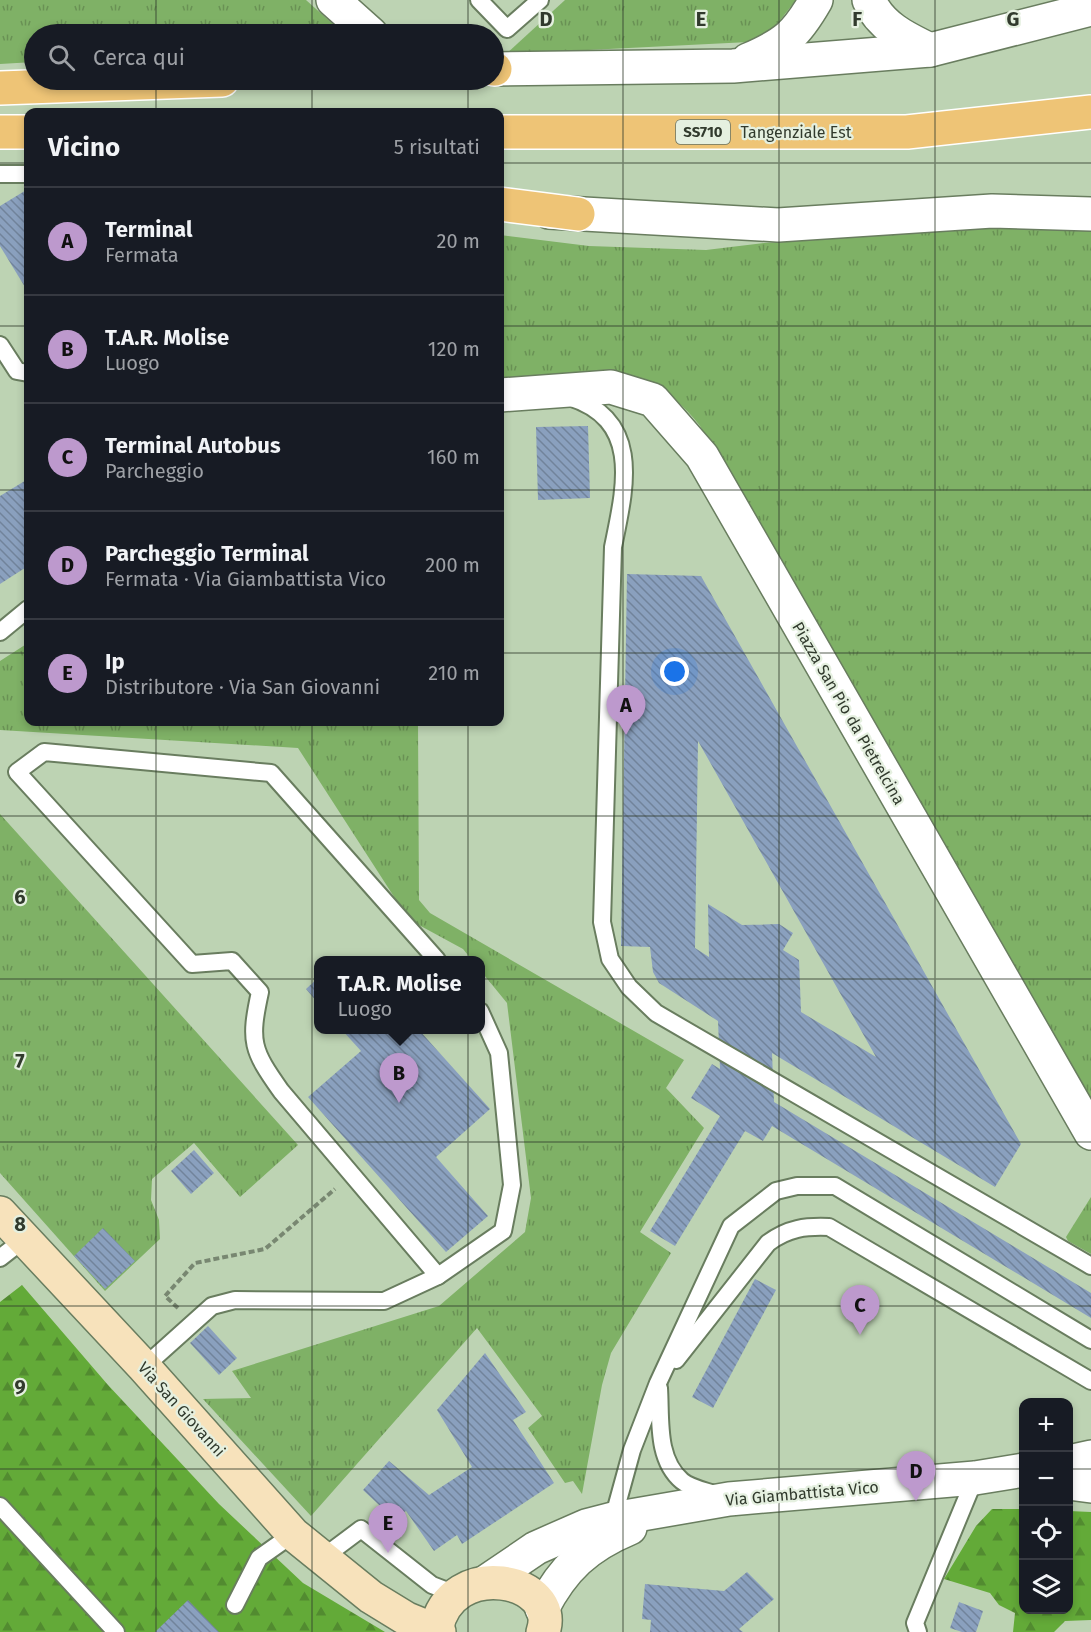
<!DOCTYPE html>
<html lang="it">
<meta charset="utf-8">
<style>
:root{--surface:#171b24;--page:#20242c;--text:#f1f3f6;--muted:#9ea1a6;--line:#363941;--accent:#bd99cd}
body{margin:0;font-family:"Fira Sans",sans-serif;background:var(--page);color:var(--text)}
.controls{position:absolute;right:18px;bottom:18px;display:grid;overflow:hidden;border-radius:12px;box-shadow:0 3px 9px #0003}
.controls button{width:54px;height:54px;display:grid;place-items:center;padding:0;border:0;border-bottom:2px solid var(--line);background:var(--surface);color:var(--text);font:30px sans-serif}
.you{position:absolute;left:675px;top:672px;width:21px;height:21px;margin:-15px;border:4px solid #fff;border-radius:50%;background:#1a73e8;box-shadow:0 0 0 9px #1a73e833}
.badge{display:grid;place-items:center;width:39px;height:39px;border-radius:50%;background:var(--accent);color:#111;font-size:20px;font-weight:700}
.pin{position:absolute;translate:-50% -50px;filter:drop-shadow(0 2px 3px #0008)}
.pin::after{content:'';position:absolute;top:32px;width:21px;height:18px;background:inherit;clip-path:polygon(0 0,100% 0,50% 100%)}
.popup{position:absolute;left:314px;top:956px;width:171px;height:78px;box-sizing:border-box;display:grid;place-content:center;border-radius:12px;background:var(--surface);filter:drop-shadow(0 2px 4px #0005);font-size:20px;white-space:nowrap;color:var(--muted)}
.popup b{font-size:22px;color:var(--text)}
.popup::after{content:'';position:absolute;left:50%;top:100%;margin-left:-12px;border:12px solid transparent;border-top-color:var(--surface)}
.list{margin:0;padding:0;list-style:none}
h2{display:flex;justify-content:space-between;align-items:center;height:78px;margin:0;padding:0 24px;font-size:26px}
h2 small{font-size:20px;font-weight:400;color:var(--muted)}
.list li{display:grid;grid-template-columns:39px 1fr auto;gap:18px;align-items:center;box-sizing:border-box;height:108px;padding:0 24px;border-top:2px solid var(--line)}
.list b{display:block;font-size:22px;white-space:nowrap}
.list p{margin:0;font-size:20px;white-space:nowrap;color:var(--muted)}
.list em{font-size:20px;font-style:normal;color:var(--muted)}
.icon{flex:none;width:33px;height:33px;fill:none;stroke:currentColor;stroke-width:2;stroke-linecap:round;stroke-linejoin:round}
.map{position:relative;flex:none;width:1091px;height:1632px;overflow:hidden}
.search{position:absolute;background:var(--surface);box-shadow:0 3px 9px #0003;left:24px;top:24px;width:480px;height:66px;display:flex;align-items:center;gap:15px;box-sizing:border-box;padding:0 21px;border-radius:33px;color:var(--muted);font-size:22px}
.panel{position:absolute;background:var(--surface);box-shadow:0 3px 9px #0003;left:24px;top:108px;width:480px;height:618px;border-radius:12px}
.map>svg:first-child{display:block}
.grass{fill:url(#grass-tufts)}
.forest{fill:url(#forest-firs)}
.building{fill:url(#building-back-hatch);fill-rule:evenodd}
.lines{fill:none;stroke-linecap:round;stroke-linejoin:round}
.service-casing{stroke:#697d5f;stroke-width:20}
.minor-casing{stroke:#697d5f;stroke-width:36}
.tertiary-casing{stroke:#697d5f;stroke-width:36}
.secondary-casing{stroke:#697d5f;stroke-width:36}
.primary-casing{stroke:#fff;stroke-width:36}
.path{stroke:#788771;stroke-width:4;stroke-dasharray:6 3;stroke-linecap:butt}
.service{stroke:#fff;stroke-width:16}
.minor{stroke:#fff;stroke-width:33}
.tertiary{stroke:#fff;stroke-width:33}
.secondary{stroke:#f7e2bb;stroke-width:33}
.primary{stroke:#eec476;stroke-width:33}
.grid{fill:none;stroke:#313a2d;stroke-width:1.5;stroke-opacity:0.55}
.labels{text-anchor:middle;stroke-width:4.5;stroke-linejoin:round;paint-order:stroke}
.shield{fill:#e5f0e0;stroke:#677163;stroke-width:1.5}
.shield-label{font-size:15px;font-weight:bold;fill:#313a2d}
.street-label{font-size:16px;fill:#313a2d;stroke:#e5f0e0}
.grid-label{font-size:20px;text-anchor:middle;font-weight:bold;fill:#313a2d;stroke:#e5f0e0;stroke-width:4.5;stroke-linejoin:round;paint-order:stroke}
</style>
<div class="map">
<svg width="1091" height="1632" viewBox="0 0 1091 1632">
<defs>
<pattern id="grass-tufts" width="24" height="20" patternUnits="userSpaceOnUse" patternTransform="scale(1.5)"><rect width="24" height="20" fill="#7fb166"/><path d="M3 7l-1-3M5 7V3M7 7l1-3M15 17l-1-3M17 17v-4M19 17l1-3" fill="none" stroke="#699154"/></pattern>
<pattern id="forest-firs" width="22" height="20" patternUnits="userSpaceOnUse" patternTransform="scale(1.5)"><rect width="22" height="20" fill="#63aa38"/><path d="M5 1l3.5 6h-7zM16 11l3.5 6h-7z" fill="#528b30"/></pattern>
<pattern id="building-back-hatch" width="6" height="6" patternUnits="userSpaceOnUse" patternTransform="scale(1.5)"><rect width="6" height="6" fill="#8aa0be"/><path d="M-1 5l2 2M0 0l6 6M5-1l2 2" fill="none" stroke="#71839b"/></pattern>
</defs>
<rect width="100%" height="100%" fill="#bdd3b3"/>
<g class="grass">
<path d="M 0,0 L 306,0 L 344,34 L 34,34 L 34,62 L 0,64 Z"/>
<path d="M 565,0 L 796,0 L 774,28 L 749,42 L 506,54 Z"/>
<path d="M 1014,226 L 1091,227 L 1091,1105 L 700,426 C 647,355 575,375 500,381 L 500,235 L 589,246 L 706,250 L 764,243 Z"/>
<path d="M 28,643 L 28,722 L 418,722 L 419,900 L 430,913 L 684,1060 L 666,1088 L 704,1128 L 640,1232 L 671,1253 L 611,1353 L 602,1385 L 582,1494 L 573,1481 L 565,1483 L 528,1428 L 542,1416 L 477,1328 L 311,1516 L 203,1399 L 251,1398 L 232,1371 L 439,1306 L 525,1232 L 531,1198 L 507,1003 L 480,970 L 480,960 L 472,960 L 463,949 L 417,924 L 400,906 L 298,748 L 0,730 L 0,661 Z"/>
<path d="M 0,814 L 298,1145 L 240,1197 L 194,1143 L 152,1179 L 151,1200 L 159,1220 L 160,1239 L 105,1291 L 0,1173 Z"/>
<path d="M 1091,1197 L 1091,1254 L 1068,1241 L 1066,1237 Z"/>
</g>
<g class="forest">
<path d="M 22,1285 L 108,1385 L 219,1504 L 303,1583 L 385,1632 L 0,1632 L 0,1302 Z"/>
<path d="M 992,1509 L 1023,1509 L 1024,1610 L 1068,1610 L 1069,1511 L 1091,1512 L 1091,1620 L 1065,1621 L 1054,1632 L 1013,1632 L 1015,1613 L 999,1605 L 990,1593 L 944,1579 L 976,1526 Z"/>
</g>
<g class="building">
<path d="M 28,189 L 28,292 L 0,246 L 0,206 Z"/>
<path d="M 588,426 L 590,498 L 538,500 L 536,427 Z"/>
<path d="M 28,479 L 28,566 L 0,584 L 0,496 Z"/>
<path d="M 627,574 L 701,576 L 1021,1144 L 995,1187 L 772,1053 L 774,1102 L 1091,1293 L 1091,1318 L 772,1126 L 763,1141 L 745,1131 L 675,1246 L 650,1231 L 720,1116 L 691,1098 L 712,1064 L 720,1069 L 718,1021 L 659,983 L 653,972 L 650,947 L 621,946 ZM 698,741 L 876,1057 L 801,1012 L 799,960 L 783,950 L 793,933 L 779,924 L 742,925 L 708,904 L 709,957 L 695,948 Z"/>
<path d="M 318,978 L 318,1003 L 306,989 Z"/>
<path d="M 342,1030 L 419,1030 L 490,1109 L 436,1157 L 488,1216 L 446,1252 L 308,1097 L 361,1051 Z"/>
<path d="M 194,1150 L 214,1173 L 191,1194 L 171,1171 Z"/>
<path d="M 103,1228 L 135,1261 L 105,1289 L 74,1256 Z"/>
<path d="M 755,1279 L 776,1290 L 713,1408 L 692,1397 Z"/>
<path d="M 208,1326 L 237,1358 L 219,1375 L 190,1343 Z"/>
<path d="M 485,1353 L 526,1412 L 513,1420 L 554,1483 L 462,1544 L 457,1535 L 434,1551 L 406,1511 L 393,1518 L 363,1490 L 389,1461 L 429,1495 L 472,1467 L 437,1410 Z"/>
<path d="M 747,1572 L 774,1599 L 739,1629 L 743,1632 L 650,1632 L 651,1620 L 642,1619 L 645,1584 L 724,1591 Z"/>
<path d="M 188,1600 L 219,1632 L 155,1632 Z"/>
<path d="M 959,1602 L 983,1611 L 976,1632 L 962,1632 L 950,1628 Z"/>
</g>
<g class="lines">
<defs>
<g id="service">
<path d="M 479,0 L 507,29 L 540,0"/>
<path d="M 0,174 L 28,174"/>
<path d="M 0,345 L 17,371 L 28,373"/>
<path d="M 569,397 C 643,420 625,488 613,547 L 602,922 L 610,959 L 629,987 L 656,1013 L 1091,1266"/>
<path d="M 0,632 L 28,609"/>
<path d="M 437,960 L 271,773 L 44,752 L 17,772 L 192,964 L 232,961 L 260,992 C 249,1042 252,1050 281,1091 L 438,1276"/>
<path d="M 0,1258 L 23,1240"/>
<path d="M 676,1360 L 768,1243 C 788,1228 806,1226 829,1227 L 1091,1381"/>
<path d="M 144,1367 L 212,1306 L 235,1300 L 384,1301 L 438,1276 L 503,1231 L 512,1185 L 499,1053 L 480,1011"/>
<path d="M 659,1388 C 661,1419 656,1459 682,1481 C 690,1488 706,1491 717,1495"/>
<path d="M 0,1506 L 116,1632"/>
<path d="M 613,1519 L 632,1450 L 658,1383 L 731,1226 L 776,1191 L 797,1186 L 835,1186 L 1091,1340"/>
<path d="M 321,1559 L 361,1529 L 432,1585 L 458,1595"/>
<path d="M 235,1605 L 259,1558 L 293,1534"/>
<path d="M 918,1632 L 915,1623 L 975,1478"/>
</g>
<g id="minor">
<path d="M 333,0 L 371,34"/>
<path d="M 869,0 C 880,26 905,38 930,50"/>
<path d="M 748,60 C 785,44 796,35 816,0"/>
<path d="M 494,69 L 733,66 L 930,50 L 1091,9"/>
<path d="M 549,212 L 778,225 L 992,211 L 1091,214"/>
<path d="M 500,395 L 611,387 L 653,400 L 702,456 L 1091,1133"/>
</g>
<g id="tertiary">
<path d="M 1068,1462 L 1091,1457"/>
<path d="M 1068,1483 L 1091,1486"/>
<path d="M 486,1582 L 536,1548 L 586,1526 L 613,1519 L 729,1499 L 975,1478 L 1024,1470"/>
<path d="M 542,1609 C 563,1568 587,1546 630,1528"/>
</g>
<g id="secondary">
<path d="M 0,1213 L 144,1367 L 293,1534 L 371,1597 L 407,1619 L 439,1632"/>
<path d="M 436,1630 C 450,1555 562,1579 543,1632"/>
</g>
<g id="primary">
<path d="M 494,69 L 495,69"/>
<path d="M 0,88 L 222,80"/>
<path d="M 0,132 L 28,132"/>
<path d="M 500,132 L 907,132 L 1091,112"/>
<path d="M 500,204 L 578,214"/>
</g>
</defs>
<use href="#service" class="service-casing"/>
<use href="#minor" class="minor-casing"/>
<use href="#tertiary" class="tertiary-casing"/>
<use href="#secondary" class="secondary-casing"/>
<use href="#primary" class="primary-casing"/>
<path class="path" d="M 178,1308 L 165,1296 L 195,1263 L 265,1249 L 335,1189"/>
<use href="#service" class="service"/>
<use href="#minor" class="minor"/>
<use href="#tertiary" class="tertiary"/>
<use href="#secondary" class="secondary"/>
<use href="#primary" class="primary"/>
</g>
<path class="grid" d="M 156,0 L 156,34M 312,0 L 312,34M 468,0 L 468,34M 623,0 L 623,1632M 779,0 L 779,1632M 935,0 L 935,1632M 156,80 L 156,112M 312,80 L 312,112M 468,80 L 468,112M 0,163 L 28,163M 500,163 L 1091,163M 0,326 L 28,326M 500,326 L 1091,326M 0,490 L 28,490M 500,490 L 1091,490M 0,653 L 28,653M 500,653 L 1091,653M 156,722 L 156,1632M 312,722 L 312,1632M 468,722 L 468,1632M 0,816 L 1091,816M 0,979 L 1091,979M 0,1142 L 1091,1142M 0,1306 L 1091,1306M 0,1469 L 1024,1469M 1068,1469 L 1091,1469"/>
<g class="labels">
<rect class="shield" x="676" y="120" width="54" height="24" rx="4.5"/>
<g class="shield-label">
<text x="703" y="137">SS710</text>
</g>
<g class="street-label">
<text x="796" y="138">Tangenziale Est</text>
<text transform="translate(849 713) rotate(60)" y="6">Piazza San Pio da Pietrelcina</text>
<text transform="translate(182 1409) rotate(48)" y="6">Via San Giovanni</text>
<text transform="translate(802 1493) rotate(-5)" y="6">Via Giambattista Vico</text>
</g>
</g>
<g class="grid-label">
<text x="546" y="26">D</text>
<text x="701" y="26">E</text>
<text x="857" y="26">F</text>
<text x="1013" y="26">G</text>
<text x="20" y="904">6</text>
<text x="20" y="1068">7</text>
<text x="20" y="1231">8</text>
<text x="20" y="1394">9</text>
</g>
</svg>
<div class="controls">
<button>+</button>
<button>−</button>
<button><svg class="icon" aria-label="locate" viewBox="0 0 24 24"><circle cx="12" cy="12" r="6"/><path d="M12 2v4M12 18v4M2 12h4M18 12h4"/></svg></button>
<button><svg class="icon" aria-label="layers" viewBox="0 0 24 24"><path d="M12 4l9 5-9 5-9-5zM3 14l9 5 9-5"/></svg></button>
</div>
<div class="you"></div>
<div class="pin badge" style="left:626px;top:735px">A</div>
<div class="pin badge" style="left:399px;top:1103px">B</div>
<div class="popup"><b>T.A.R. Molise</b>Luogo</div>
<div class="pin badge" style="left:860px;top:1335px">C</div>
<div class="pin badge" style="left:916px;top:1501px">D</div>
<div class="pin badge" style="left:388px;top:1553px">E</div>
<div class="search"><svg class="icon" aria-label="search" viewBox="0 0 24 24"><circle cx="10" cy="10" r="6"/><path d="M15 15l6 6"/></svg>Cerca qui</div>
<section class="panel">
<h2>Vicino<small>5 risultati</small></h2>
<ul class="list">
<li><span class="badge">A</span><div><b>Terminal</b><p>Fermata</p></div><em>20 m</em></li>
<li><span class="badge">B</span><div><b>T.A.R. Molise</b><p>Luogo</p></div><em>120 m</em></li>
<li><span class="badge">C</span><div><b>Terminal Autobus</b><p>Parcheggio</p></div><em>160 m</em></li>
<li><span class="badge">D</span><div><b>Parcheggio Terminal</b><p>Fermata · Via Giambattista Vico</p></div><em>200 m</em></li>
<li><span class="badge">E</span><div><b>Ip</b><p>Distributore · Via San Giovanni</p></div><em>210 m</em></li>
</ul>
</section>
</div>
